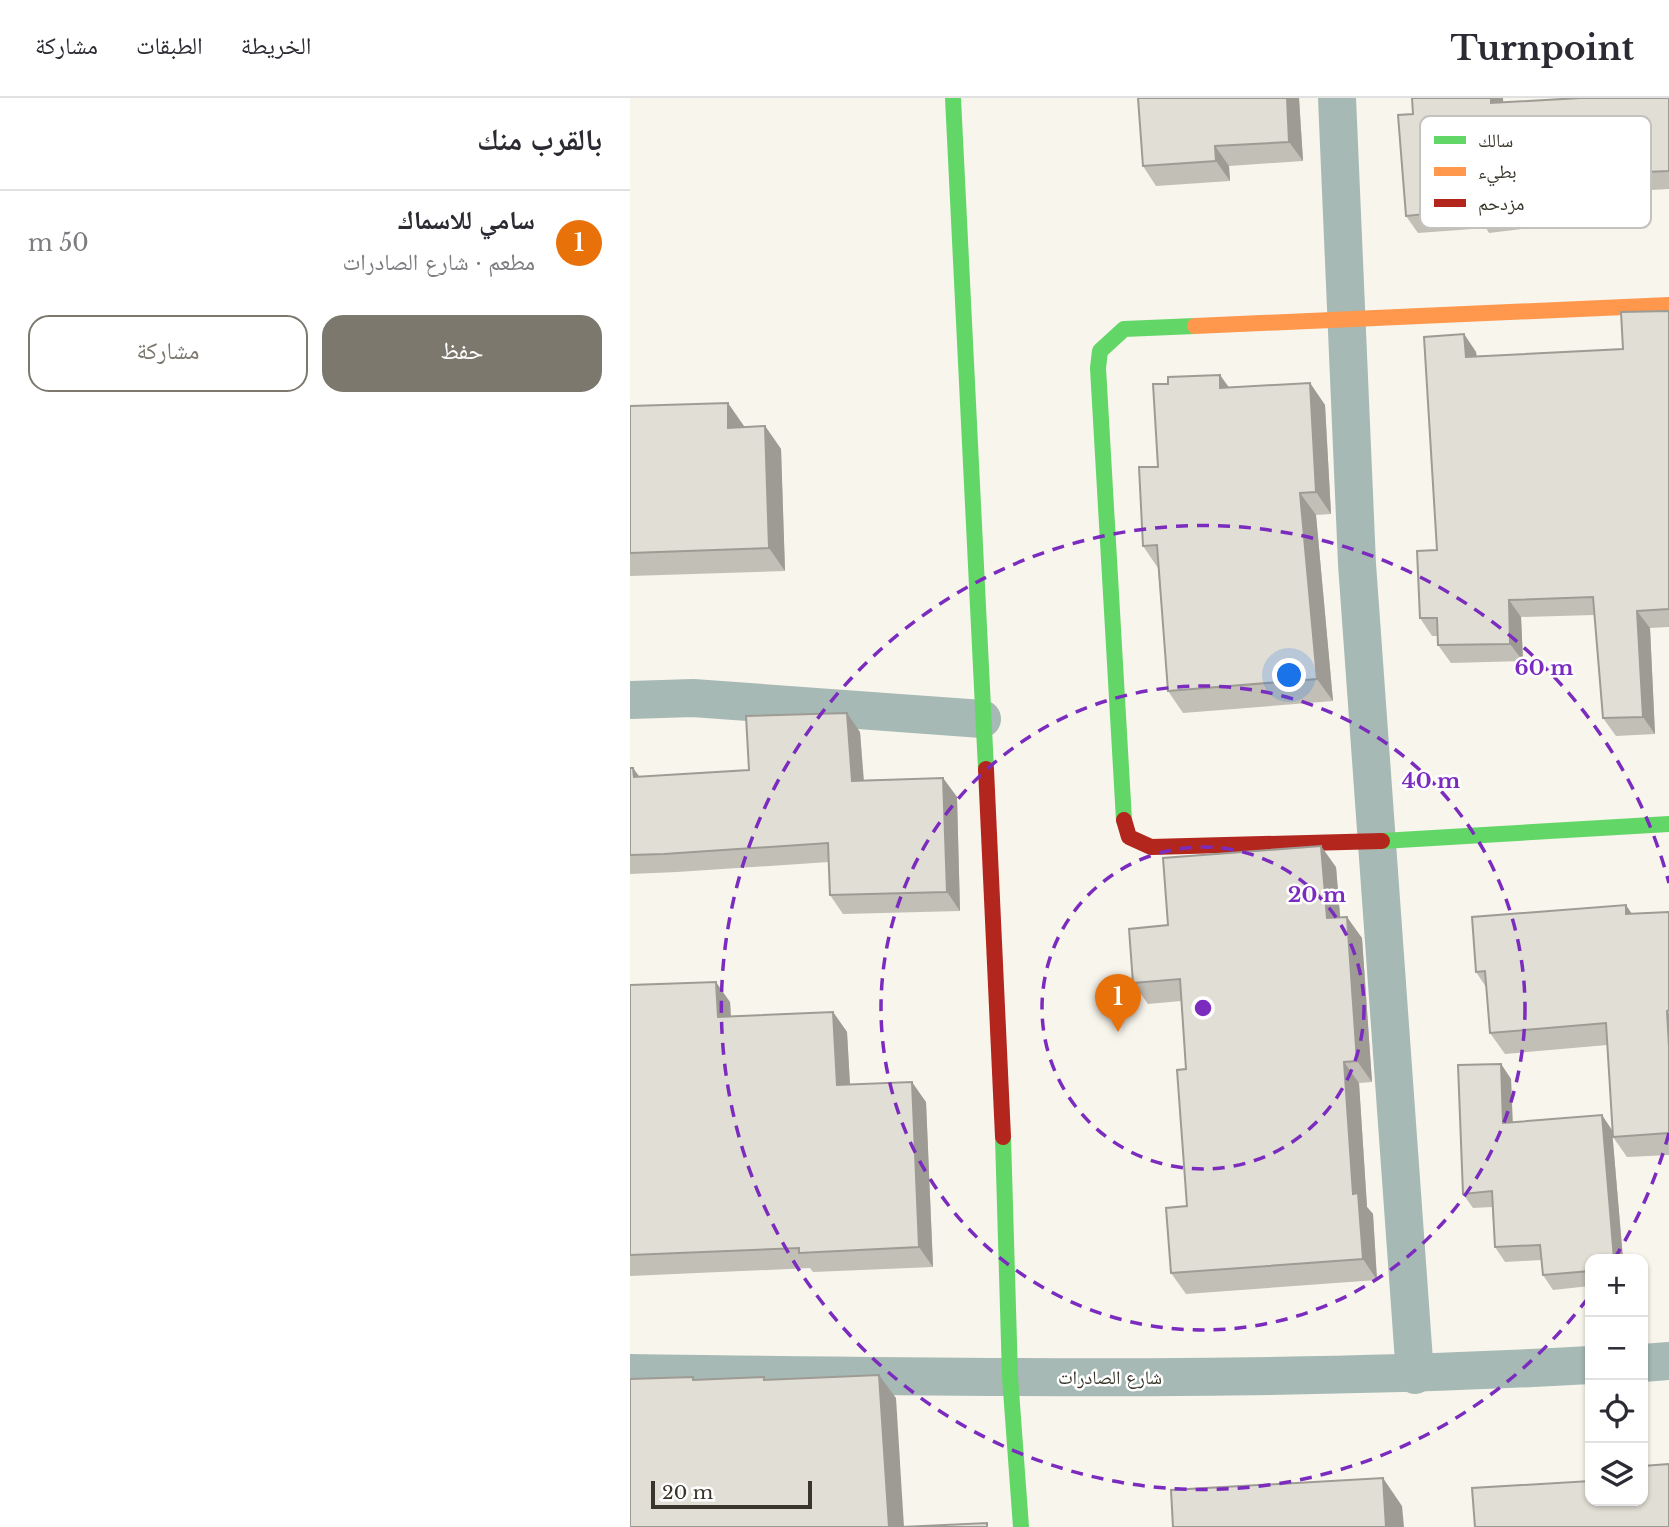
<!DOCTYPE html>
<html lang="ar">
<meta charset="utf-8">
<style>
:root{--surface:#fff;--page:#f7f7f7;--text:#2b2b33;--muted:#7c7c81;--line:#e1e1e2;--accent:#7c786e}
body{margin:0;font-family:"Libre Baskerville","Noto Naskh Arabic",serif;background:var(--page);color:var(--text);direction:rtl}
.controls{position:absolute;right:21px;bottom:21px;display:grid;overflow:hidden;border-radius:14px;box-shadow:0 2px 5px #0004}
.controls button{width:63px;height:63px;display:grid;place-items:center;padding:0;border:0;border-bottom:2px solid var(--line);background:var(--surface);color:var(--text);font:35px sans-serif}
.scale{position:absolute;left:21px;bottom:18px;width:161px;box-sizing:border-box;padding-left:7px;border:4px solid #39352a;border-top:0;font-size:19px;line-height:24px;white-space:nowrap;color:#39352a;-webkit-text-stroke:5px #fff;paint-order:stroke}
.you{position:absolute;left:660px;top:578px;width:24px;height:24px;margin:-18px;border:5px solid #fff;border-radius:50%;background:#1a73e8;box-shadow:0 0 0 10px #1a73e833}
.badge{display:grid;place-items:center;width:46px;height:46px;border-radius:50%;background:var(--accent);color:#fff;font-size:23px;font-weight:700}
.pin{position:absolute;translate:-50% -58px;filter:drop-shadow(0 2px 4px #0008)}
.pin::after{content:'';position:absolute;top:37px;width:24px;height:21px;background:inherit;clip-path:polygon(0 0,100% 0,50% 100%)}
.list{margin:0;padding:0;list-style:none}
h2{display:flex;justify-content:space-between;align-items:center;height:91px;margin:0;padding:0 28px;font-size:30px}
h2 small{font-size:23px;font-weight:400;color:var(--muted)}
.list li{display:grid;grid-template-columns:46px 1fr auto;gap:21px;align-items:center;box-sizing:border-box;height:105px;padding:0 28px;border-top:2px solid var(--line)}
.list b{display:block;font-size:26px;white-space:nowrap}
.list p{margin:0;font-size:23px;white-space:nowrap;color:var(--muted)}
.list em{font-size:23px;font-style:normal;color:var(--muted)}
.actions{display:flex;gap:14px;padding:21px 28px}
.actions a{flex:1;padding:16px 0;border:2px solid var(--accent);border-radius:21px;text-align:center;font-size:24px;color:var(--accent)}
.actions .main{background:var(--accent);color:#fff}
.icon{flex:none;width:38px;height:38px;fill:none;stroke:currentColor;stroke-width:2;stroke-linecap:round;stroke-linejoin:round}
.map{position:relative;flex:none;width:1039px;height:1429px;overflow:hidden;direction:ltr}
header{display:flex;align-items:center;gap:42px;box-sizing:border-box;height:98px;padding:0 35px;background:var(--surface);border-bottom:2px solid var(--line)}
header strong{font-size:33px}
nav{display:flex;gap:38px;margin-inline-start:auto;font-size:24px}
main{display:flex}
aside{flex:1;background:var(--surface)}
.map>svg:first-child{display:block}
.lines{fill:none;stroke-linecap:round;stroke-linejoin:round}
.street{stroke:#a6b9b4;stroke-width:38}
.fast{stroke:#63d668;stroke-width:16}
.slow{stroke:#ff974d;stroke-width:16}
.jam{stroke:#b3261e;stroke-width:16}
.wall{fill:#c2bfb7}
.shaded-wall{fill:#9e9b95}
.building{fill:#e1ded5;stroke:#9e9b95;stroke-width:2}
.ring{fill:none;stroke:#7b2cbf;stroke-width:3.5;stroke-dasharray:12 9}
.labels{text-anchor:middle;stroke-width:5;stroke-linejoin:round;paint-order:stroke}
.street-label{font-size:19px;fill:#39352a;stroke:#fff}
.key{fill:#fff;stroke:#c4c2bf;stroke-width:2}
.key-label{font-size:19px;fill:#39352a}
.centre{fill:#7b2cbf;stroke:#fff;stroke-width:3.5}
.ring-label{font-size:21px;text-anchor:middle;font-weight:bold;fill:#7b2cbf;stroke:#fff;stroke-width:5;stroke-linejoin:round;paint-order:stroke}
</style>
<header>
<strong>Turnpoint</strong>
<nav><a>الخريطة</a><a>الطبقات</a><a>مشاركة</a></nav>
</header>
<main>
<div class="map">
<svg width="1039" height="1429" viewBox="0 0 1039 1429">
<rect width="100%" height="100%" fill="#f8f5ec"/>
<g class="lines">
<g class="street">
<path d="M 707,0 L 727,466 L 785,1277"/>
<path d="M 0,602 L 63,600 L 352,621"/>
<path d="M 1013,1265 L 1039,1263"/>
<path d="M 0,1275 C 320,1279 640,1285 960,1267"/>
</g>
<g class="fast">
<path d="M 323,0 L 356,671"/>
<path d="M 494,722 L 468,270 L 470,253 L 494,231 L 565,228"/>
<path d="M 752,743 L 1039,726"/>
<path d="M 373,1039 L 380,1279 L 391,1429"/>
</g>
<path class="slow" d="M 565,228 L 1039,207"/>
<g class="jam">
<path d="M 356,671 L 373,1039"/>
<path d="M 494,722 L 499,739 L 521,749 L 752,743"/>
</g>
</g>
<g class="wall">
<path d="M 669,0 L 673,63 L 599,68 L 600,83 L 526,88 L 513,68 Z"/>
<path d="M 1039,0 L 1039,91 L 1003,93 L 1004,117 L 908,124 L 908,129 L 859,135 L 856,130 L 788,135 L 776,118 L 783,16 L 873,4 Z"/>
<path d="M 1039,213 L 1039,529 L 1020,530 L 1025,636 L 986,638 L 973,620 L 964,517 L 891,519 L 893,563 L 821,565 L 808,547 L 808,538 L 802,538 L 790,520 L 807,452 L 834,236 L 846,254 L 847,258 L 993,251 Z"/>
<path d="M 590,277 L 599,289 L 680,285 L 695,307 L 701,416 L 686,417 L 703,603 L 553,615 L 538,593 L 528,470 L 513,448 L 528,369 L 538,286 Z"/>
<path d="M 0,308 L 114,328 L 114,329 L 135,328 L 151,351 L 155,473 L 0,478 Z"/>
<path d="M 230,634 L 234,682 L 313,680 L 327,699 L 330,813 L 213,816 L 200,797 L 199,764 L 47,774 L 0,776 L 0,670 L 3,670 L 9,679 L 119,672 Z"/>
<path d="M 706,769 L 710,819 L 732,840 L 742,984 L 729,985 L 737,1109 L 743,1116 L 747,1182 L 556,1196 L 541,1175 L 557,1108 L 556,971 L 551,903 L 518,906 L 503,885 Z"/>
<path d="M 1039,814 L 1039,1057 L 997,1059 L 983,1039 L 977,947 L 875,956 L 860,935 L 856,889 L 846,874 L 1002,816 Z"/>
<path d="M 0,887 L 100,904 L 101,918 L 203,914 L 217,934 L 220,986 L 296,1004 L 303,1169 L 183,1174 L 180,1170 L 0,1178 Z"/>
<path d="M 871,966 L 881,981 L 883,1025 L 982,1032 L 993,1161 L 960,1161 L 960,1188 L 923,1192 L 913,1177 L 911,1162 L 875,1164 L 865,1149 L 862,1109 L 843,1110 L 833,1096 Z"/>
</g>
<g class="shaded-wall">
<path d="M 657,0 L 669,0 L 673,63 L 659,44 Z"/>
<path d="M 861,0 L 873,0 L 874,23 L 861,5 Z"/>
<path d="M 585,48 L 599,68 L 600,83 L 586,63 Z"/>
<path d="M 990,75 L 1003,93 L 1004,117 L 992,100 Z"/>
<path d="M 895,106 L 908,124 L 908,129 L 896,112 Z"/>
<path d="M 834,236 L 846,254 L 848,276 L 836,259 Z"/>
<path d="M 590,277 L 605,299 L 590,290 Z"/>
<path d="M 680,285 L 695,307 L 701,416 L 686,394 Z"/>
<path d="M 98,305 L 114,328 L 114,352 L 98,330 Z"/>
<path d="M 135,328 L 151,351 L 155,473 L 139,450 Z"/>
<path d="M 670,395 L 686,417 L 703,603 L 687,581 Z"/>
<path d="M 879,502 L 891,519 L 893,563 L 880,546 Z"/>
<path d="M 1007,513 L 1020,530 L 1025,636 L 1013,619 Z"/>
<path d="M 217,615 L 230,634 L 235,702 L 222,683 Z"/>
<path d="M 3,670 L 17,689 L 4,679 Z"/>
<path d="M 313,680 L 327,699 L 330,813 L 317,794 Z"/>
<path d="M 691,748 L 706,769 L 712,841 L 697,820 Z"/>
<path d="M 996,807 L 1010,828 L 996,816 Z"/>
<path d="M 717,819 L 732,840 L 742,984 L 727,963 Z"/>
<path d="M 86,884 L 100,904 L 102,938 L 88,919 Z"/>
<path d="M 1037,913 L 1039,916 L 1039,949 Z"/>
<path d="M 203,914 L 217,934 L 221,1006 L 207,987 Z"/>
<path d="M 714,964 L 729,985 L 737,1109 L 743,1116 L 747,1182 L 733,1161 L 723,1096 Z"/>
<path d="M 871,966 L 881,981 L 883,1040 L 873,1025 Z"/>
<path d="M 282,984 L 296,1004 L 303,1169 L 289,1149 Z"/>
<path d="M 972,1017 L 982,1032 L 993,1161 L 984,1161 Z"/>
<path d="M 249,1277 L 266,1300 L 274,1429 L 259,1429 Z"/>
<path d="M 753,1380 L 772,1408 L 774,1429 L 756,1429 Z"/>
</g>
<g class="building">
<path d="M 508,0 L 657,0 L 659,44 L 585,48 L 586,63 L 513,68 Z"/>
<path d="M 782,0 L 861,0 L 861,5 L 950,0 L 1039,0 L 1039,73 L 990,75 L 992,100 L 895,106 L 896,112 L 847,117 L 846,111 L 776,118 L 768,17 L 783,16 Z"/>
<path d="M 1039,213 L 1039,511 L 1007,513 L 1013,619 L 973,620 L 963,499 L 879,502 L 880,546 L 808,547 L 807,520 L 790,520 L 787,453 L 807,452 L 794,239 L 834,236 L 836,259 L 993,251 L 991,214 Z"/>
<path d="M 590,277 L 590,290 L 680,285 L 686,394 L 670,395 L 687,581 L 538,593 L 527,447 L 513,448 L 509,369 L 528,369 L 523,286 L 538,286 L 538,279 Z"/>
<path d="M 98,305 L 98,330 L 135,328 L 139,450 L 0,455 L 0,308 Z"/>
<path d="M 217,615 L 222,683 L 313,680 L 317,794 L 200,797 L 198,745 L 34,756 L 0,757 L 0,670 L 3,670 L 4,679 L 119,672 L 116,618 Z"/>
<path d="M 691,748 L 697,820 L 717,819 L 727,963 L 714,964 L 723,1096 L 728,1095 L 733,1161 L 541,1175 L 536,1110 L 557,1108 L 547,972 L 556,971 L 550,881 L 503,885 L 499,831 L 538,827 L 533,760 Z"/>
<path d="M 996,807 L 996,816 L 1039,814 L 1039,912 L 1037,913 L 1039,949 L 1039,1035 L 983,1039 L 976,925 L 860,935 L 855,873 L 846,874 L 842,819 Z"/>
<path d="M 86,884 L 88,919 L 203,914 L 207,987 L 282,984 L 289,1149 L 169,1155 L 169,1150 L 0,1157 L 0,887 Z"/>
<path d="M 871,966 L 873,1025 L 972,1017 L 984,1161 L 960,1161 L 960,1173 L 913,1177 L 910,1147 L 865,1149 L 862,1093 L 833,1096 L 828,967 Z"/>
<path d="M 249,1277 L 259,1429 L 0,1429 L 0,1281 L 63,1279 L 63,1282 L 134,1279 L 134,1282 Z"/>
<path d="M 1039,1366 L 1039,1429 L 845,1429 L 842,1390 L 960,1383 L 960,1403 L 1013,1403 L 1013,1368 Z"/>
<path d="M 753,1380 L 756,1429 L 543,1429 L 541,1392 Z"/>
<path d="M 357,1425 L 357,1429 L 271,1429 Z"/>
</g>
<g class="ring">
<circle cx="573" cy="910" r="161"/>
<circle cx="573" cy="910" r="322"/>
<path d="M1039 1035A482 482 0 0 1 986 1158M958 1200A482 482 0 1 1 1039 785"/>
</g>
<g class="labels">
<g class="street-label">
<text x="480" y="1286">شارع الصادرات</text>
</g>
</g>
<rect x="790" y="18" width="231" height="112" rx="10" class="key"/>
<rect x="804" y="38" width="32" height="8" fill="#63d668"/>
<rect x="804" y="69" width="32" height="9" fill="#ff974d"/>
<rect x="804" y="101" width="32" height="8" fill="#b3261e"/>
<g class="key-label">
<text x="848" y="49">سالك</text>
<text x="848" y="80">بطيء</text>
<text x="848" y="112">مزدحم</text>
</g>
<circle cx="573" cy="910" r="10" class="centre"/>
<g class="ring-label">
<text x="914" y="577">60 m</text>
<text x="801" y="690">40 m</text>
<text x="687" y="804">20 m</text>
</g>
</svg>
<div class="controls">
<button>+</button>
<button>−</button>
<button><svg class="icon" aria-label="locate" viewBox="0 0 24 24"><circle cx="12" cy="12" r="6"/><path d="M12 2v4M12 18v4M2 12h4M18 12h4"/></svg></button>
<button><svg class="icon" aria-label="layers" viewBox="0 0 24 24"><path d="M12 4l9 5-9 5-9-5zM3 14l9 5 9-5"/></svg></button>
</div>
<div class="scale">20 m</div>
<div class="you"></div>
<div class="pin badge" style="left:488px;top:934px;background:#e8710a">1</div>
</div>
<aside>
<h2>بالقرب منك<small></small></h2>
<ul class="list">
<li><span class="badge" style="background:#e8710a">1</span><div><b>سامي للاسماك</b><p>مطعم · شارع الصادرات</p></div><em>50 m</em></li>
</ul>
<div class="actions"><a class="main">حفظ</a><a>مشاركة</a></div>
</aside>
</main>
